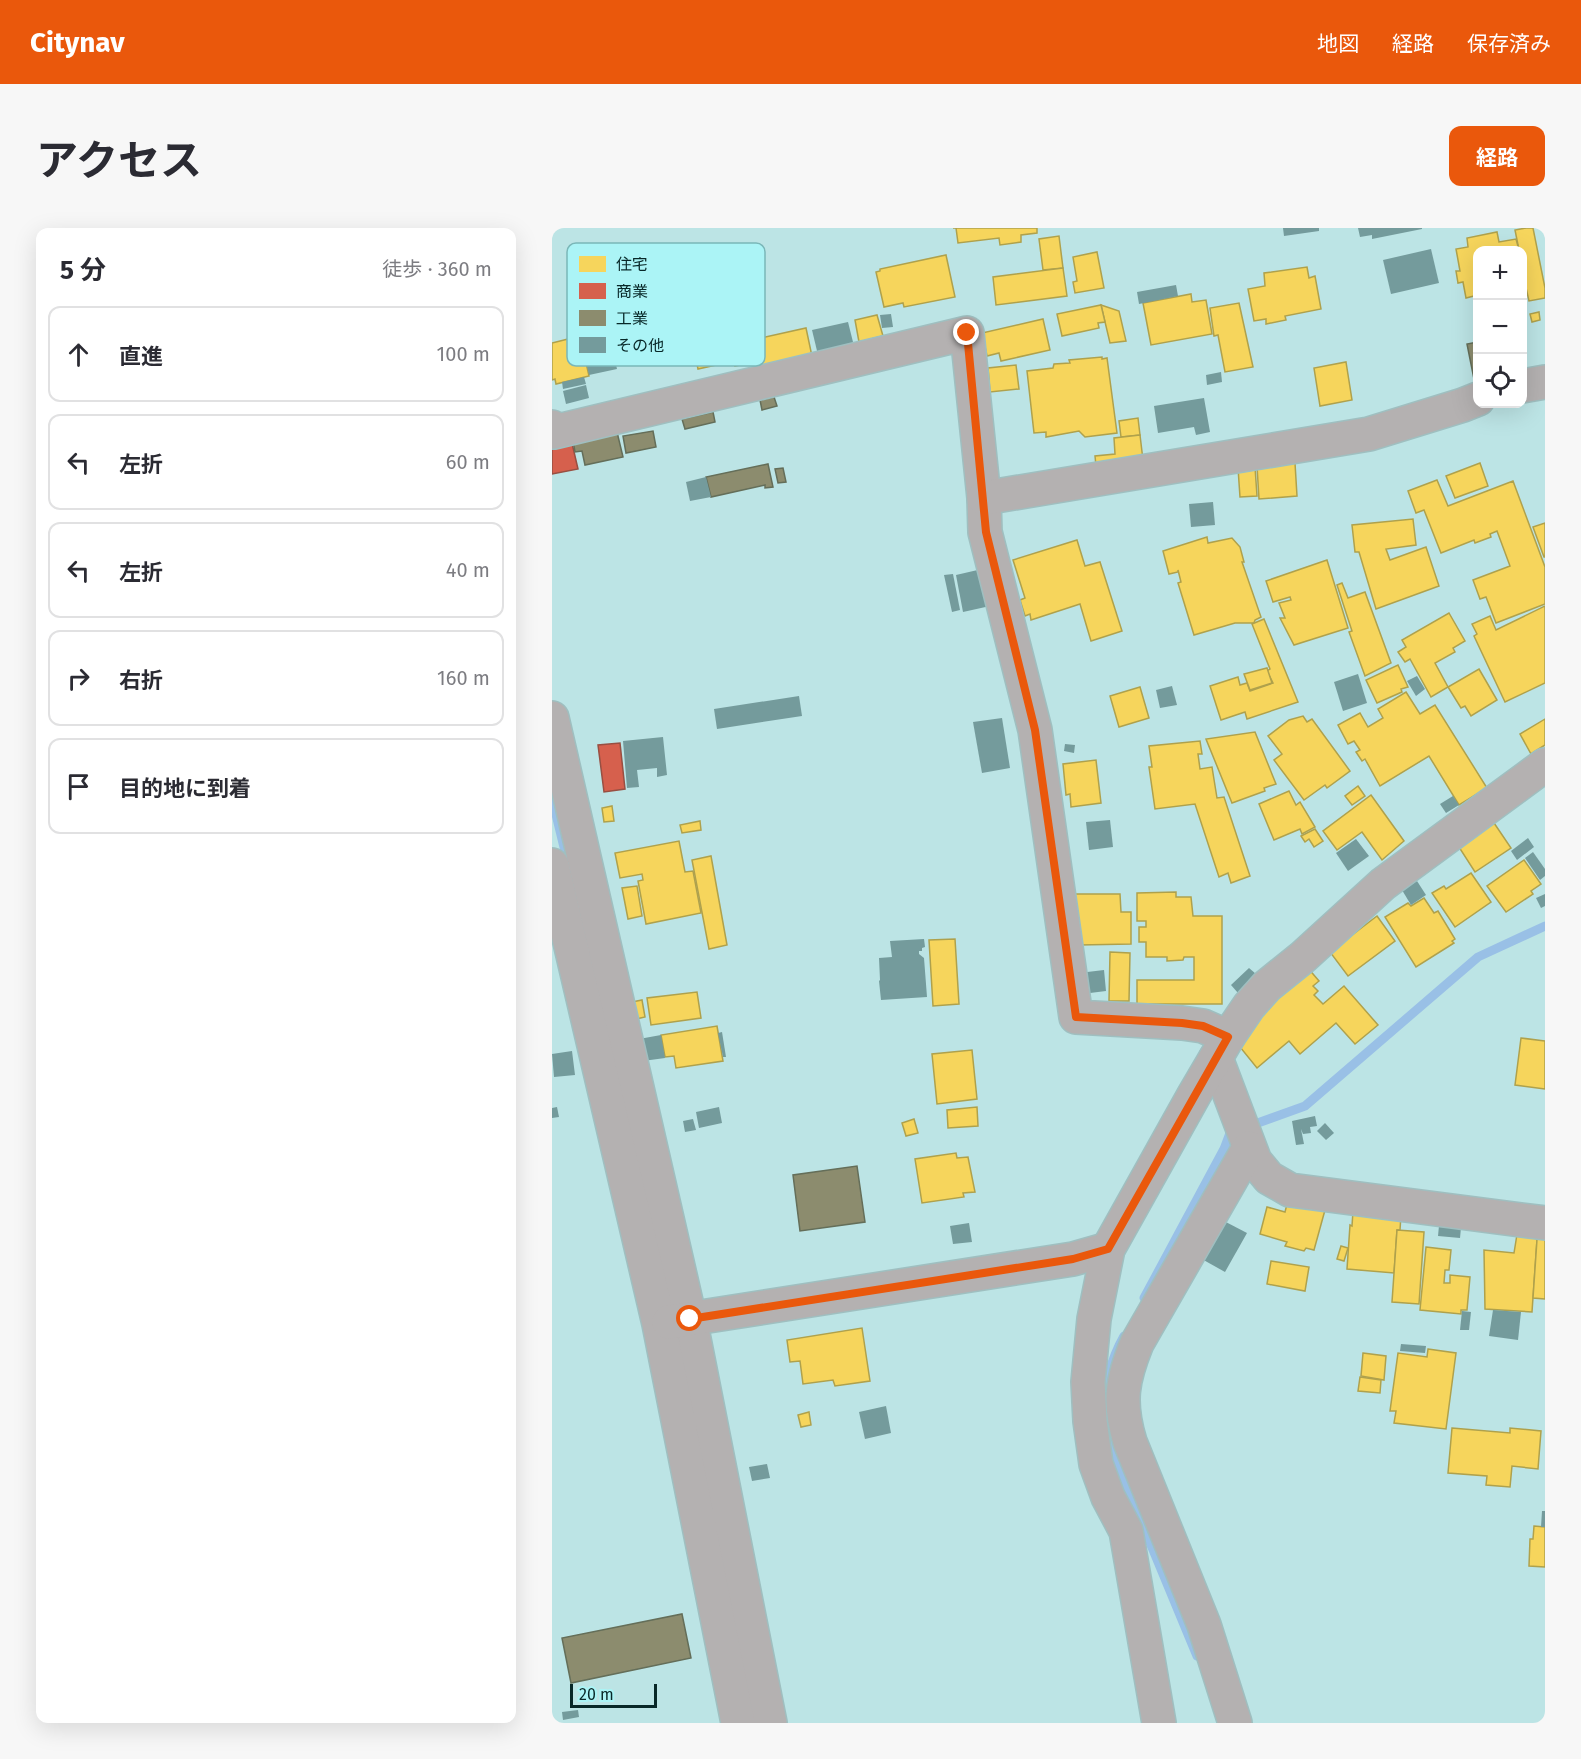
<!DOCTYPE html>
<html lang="ja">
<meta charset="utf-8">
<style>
:root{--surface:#fff;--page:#f7f7f7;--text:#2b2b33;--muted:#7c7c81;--line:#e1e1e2;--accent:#ea580c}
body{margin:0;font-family:"Fira Sans","Noto Sans JP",sans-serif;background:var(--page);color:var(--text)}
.controls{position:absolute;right:18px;top:18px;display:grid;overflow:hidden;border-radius:12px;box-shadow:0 6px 24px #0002}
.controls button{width:54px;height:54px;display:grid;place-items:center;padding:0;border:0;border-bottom:2px solid var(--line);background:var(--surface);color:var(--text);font:30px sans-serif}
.scale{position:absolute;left:18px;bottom:15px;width:87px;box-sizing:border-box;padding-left:6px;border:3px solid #082828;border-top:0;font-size:16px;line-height:21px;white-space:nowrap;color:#082828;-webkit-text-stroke:4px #abf4f6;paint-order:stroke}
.stop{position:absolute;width:18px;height:18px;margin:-14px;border:4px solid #ea580c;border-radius:50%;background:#fff}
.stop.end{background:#ea580c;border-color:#fff;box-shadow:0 2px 6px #0008}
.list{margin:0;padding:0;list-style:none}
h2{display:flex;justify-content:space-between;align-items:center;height:78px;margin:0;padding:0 24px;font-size:26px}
h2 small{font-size:20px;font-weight:400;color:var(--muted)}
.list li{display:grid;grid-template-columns:39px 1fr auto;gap:18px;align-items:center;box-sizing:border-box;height:96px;margin:0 12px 12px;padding:0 12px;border:2px solid var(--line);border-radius:12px}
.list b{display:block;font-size:22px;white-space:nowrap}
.list em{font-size:20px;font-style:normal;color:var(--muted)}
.icon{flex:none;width:33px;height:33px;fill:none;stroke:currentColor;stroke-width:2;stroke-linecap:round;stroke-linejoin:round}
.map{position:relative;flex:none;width:993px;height:1495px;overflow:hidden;border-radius:12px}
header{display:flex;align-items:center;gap:36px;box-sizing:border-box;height:84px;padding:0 30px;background:var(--accent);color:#fff}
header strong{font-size:28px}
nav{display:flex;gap:33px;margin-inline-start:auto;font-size:21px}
.intro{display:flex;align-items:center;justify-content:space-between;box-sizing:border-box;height:144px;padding:0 36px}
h1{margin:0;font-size:42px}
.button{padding:15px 27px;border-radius:12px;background:var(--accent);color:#fff;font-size:21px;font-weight:700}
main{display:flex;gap:36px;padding:0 36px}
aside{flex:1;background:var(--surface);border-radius:12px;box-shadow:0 6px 24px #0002}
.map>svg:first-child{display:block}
.homes{fill:#f6d55c;stroke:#afa14c;stroke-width:1.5}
.shops{fill:#d6604d;stroke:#984f42;stroke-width:1.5}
.industry{fill:#8c8c6e;stroke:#646e59;stroke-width:1.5}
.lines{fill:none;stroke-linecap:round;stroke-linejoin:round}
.stream{stroke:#99c0e6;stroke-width:9}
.building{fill:#749b9c}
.minor-casing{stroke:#9fbfc0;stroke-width:36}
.minor{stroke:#b4b1b1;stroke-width:33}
.route{stroke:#ea580c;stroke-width:8}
.key{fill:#abf4f6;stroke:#7ab7b8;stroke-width:1.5}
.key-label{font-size:16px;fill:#082828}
</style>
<header>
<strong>Citynav</strong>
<nav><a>地図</a><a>経路</a><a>保存済み</a></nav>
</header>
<div class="intro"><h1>アクセス</h1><a class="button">経路</a></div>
<main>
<aside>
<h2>5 分<small>徒歩 · 360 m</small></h2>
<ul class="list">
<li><svg class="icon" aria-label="ahead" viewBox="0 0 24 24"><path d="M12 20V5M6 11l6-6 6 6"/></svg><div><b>直進</b></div><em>100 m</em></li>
<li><svg class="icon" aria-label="left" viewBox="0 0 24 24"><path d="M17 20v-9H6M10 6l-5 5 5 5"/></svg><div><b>左折</b></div><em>60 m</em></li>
<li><svg class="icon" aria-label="left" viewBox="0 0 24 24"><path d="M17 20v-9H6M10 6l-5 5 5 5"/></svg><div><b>左折</b></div><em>40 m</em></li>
<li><svg class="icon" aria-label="right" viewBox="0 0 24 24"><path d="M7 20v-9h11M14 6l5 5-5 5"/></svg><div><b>右折</b></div><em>160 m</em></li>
<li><svg class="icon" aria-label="arrive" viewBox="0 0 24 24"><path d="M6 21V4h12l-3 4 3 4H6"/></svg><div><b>目的地に到着</b></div></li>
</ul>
</aside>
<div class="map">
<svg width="993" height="1495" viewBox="0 0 993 1495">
<rect width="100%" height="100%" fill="#bce4e5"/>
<g class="homes">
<path d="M 401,0 L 485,0 L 485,5 L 469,7 L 469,14 L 448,17 L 447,10 L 406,15 L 404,0 Z"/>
<path d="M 974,0 L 981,0 L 993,60 L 993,70 L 977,73 L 970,42 L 970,22 L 967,22 L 963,2 Z"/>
<path d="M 945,4 L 947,14 L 964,11 L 967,22 L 926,22 L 926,67 L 914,70 L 911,54 L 906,55 L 904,43 L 908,43 L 904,21 L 916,19 L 915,10 Z"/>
<path d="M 507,8 L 511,40 L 491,42 L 487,11 Z"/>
<path d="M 545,24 L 552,60 L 523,65 L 521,54 L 525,53 L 521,29 Z"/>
<path d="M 394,27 L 403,69 L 352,79 L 351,75 L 332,79 L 324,44 L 328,43 L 328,41 Z"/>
<path d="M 755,39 L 757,50 L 763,48 L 769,81 L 733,88 L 734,92 L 714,96 L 714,91 L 702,93 L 696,61 L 713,58 L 712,45 Z"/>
<path d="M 511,40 L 515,68 L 444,77 L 441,49 Z"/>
<path d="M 639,66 L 640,74 L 654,72 L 660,106 L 599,117 L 591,75 Z"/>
<path d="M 687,75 L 701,139 L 673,144 L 666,107 L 662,108 L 658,80 Z"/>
<path d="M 549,77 L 567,83 L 574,113 L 558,115 Z"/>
<path d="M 549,77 L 553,94 L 546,95 L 547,100 L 510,108 L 505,86 Z"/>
<path d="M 987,84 L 988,92 L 980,94 L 978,86 Z"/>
<path d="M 325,87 L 331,108 L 307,114 L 303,92 Z"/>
<path d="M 491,91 L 498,122 L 449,133 L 447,125 L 435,128 L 430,105 Z"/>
<path d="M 162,92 L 164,102 L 178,99 L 179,104 L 192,104 L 198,135 L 183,138 L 183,135 L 173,135 L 146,141 L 137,96 Z"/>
<path d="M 254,100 L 261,133 L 208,146 L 200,112 Z"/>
<path d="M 28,108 L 37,148 L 4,156 L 3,151 L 0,152 L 0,115 Z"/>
<path d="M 550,129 L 550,131 L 555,130 L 565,205 L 533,209 L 527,203 L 494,209 L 494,204 L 482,205 L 475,143 L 501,140 L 502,136 L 518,135 L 517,132 Z"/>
<path d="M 794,134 L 800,172 L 768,178 L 762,140 Z"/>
<path d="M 464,137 L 467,161 L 438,164 L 436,140 Z"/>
<path d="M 586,190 L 588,207 L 569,209 L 567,193 Z"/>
<path d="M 588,207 L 591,232 L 544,238 L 543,228 L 563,226 L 562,210 Z"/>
<path d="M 743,235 L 745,268 L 707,271 L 705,238 Z"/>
<path d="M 928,235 L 936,258 L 903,270 L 894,248 Z"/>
<path d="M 703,239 L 705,268 L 688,269 L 686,240 Z"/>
<path d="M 885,252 L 896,278 L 961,253 L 993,339 L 993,376 L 944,395 L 934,369 L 928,371 L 921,352 L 958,338 L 945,303 L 938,306 L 939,309 L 923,315 L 922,312 L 889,325 L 872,282 L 864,285 L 856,263 Z"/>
<path d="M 861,291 L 864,317 L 834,321 L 838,332 L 874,319 L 887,358 L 824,381 L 807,324 L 803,324 L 800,297 Z"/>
<path d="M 993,295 L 993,329 L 992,329 L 981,299 Z"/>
<path d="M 655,309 L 656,315 L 680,310 L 688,319 L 692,334 L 690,334 L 709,389 L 703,392 L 702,395 L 683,395 L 642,407 L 626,355 L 629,354 L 626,342 L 626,344 L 617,346 L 611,323 Z"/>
<path d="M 525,312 L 533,338 L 548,334 L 570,403 L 539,413 L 528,376 L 479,392 L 478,386 L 473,388 L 468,372 L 473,370 L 461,332 Z"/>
<path d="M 775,332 L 796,400 L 742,417 L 728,390 L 733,390 L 727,375 L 739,372 L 738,369 L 721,374 L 714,353 Z"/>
<path d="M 790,355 L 796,370 L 813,364 L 839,435 L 813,448 L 797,404 L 800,403 L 785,357 Z"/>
<path d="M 993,378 L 993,455 L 953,474 L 922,408 L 925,406 L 920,396 L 938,388 L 944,402 Z"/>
<path d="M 897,385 L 913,413 L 901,420 L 903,424 L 883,435 L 896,459 L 879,469 L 858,431 L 853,434 L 846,424 L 854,419 L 850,412 Z"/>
<path d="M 712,391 L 746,474 L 695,491 L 693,484 L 669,492 L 658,458 L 686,449 L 688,457 L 695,455 L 698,463 L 721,455 L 715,443 L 718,441 L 700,396 Z"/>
<path d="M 846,437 L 856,459 L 849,461 L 850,464 L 825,475 L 814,452 Z"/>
<path d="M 715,440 L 720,455 L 698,462 L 692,446 Z"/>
<path d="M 927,441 L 945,472 L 919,488 L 913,478 L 909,480 L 896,459 Z"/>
<path d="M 588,459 L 597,490 L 567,499 L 558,468 Z"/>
<path d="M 854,464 L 868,486 L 883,477 L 935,560 L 907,577 L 877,528 L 828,558 L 813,531 L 810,533 L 804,524 L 808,522 L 802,513 L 796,516 L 786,497 L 808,485 L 816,499 L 831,490 L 826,481 Z"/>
<path d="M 751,488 L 755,494 L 760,491 L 798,543 L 775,560 L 773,557 L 752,572 L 722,532 L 730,526 L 716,508 L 737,492 Z"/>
<path d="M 993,491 L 993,517 L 979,526 L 968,506 Z"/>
<path d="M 703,504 L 724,556 L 712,560 L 713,563 L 680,575 L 654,511 Z"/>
<path d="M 648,513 L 650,526 L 646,526 L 648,541 L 660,539 L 665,570 L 672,569 L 698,648 L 679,655 L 676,645 L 667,649 L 643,576 L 603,581 L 597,539 L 600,539 L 597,518 Z"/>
<path d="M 544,532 L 549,575 L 519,579 L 518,566 L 514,567 L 511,536 Z"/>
<path d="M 806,558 L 813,568 L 800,577 L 793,568 Z"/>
<path d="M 737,563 L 744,577 L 748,574 L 763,599 L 750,606 L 748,601 L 722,612 L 707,576 Z"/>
<path d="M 819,567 L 852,613 L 830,632 L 810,604 L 785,622 L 771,603 Z"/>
<path d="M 60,578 L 62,593 L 52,594 L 50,580 Z"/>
<path d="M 940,592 L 959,620 L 923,644 L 905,616 Z"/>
<path d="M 148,593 L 149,602 L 130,605 L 128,597 Z"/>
<path d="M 763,601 L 771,613 L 762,619 L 757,611 L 753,614 L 749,608 Z"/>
<path d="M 127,613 L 133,644 L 141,643 L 149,685 L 94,696 L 86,653 L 91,652 L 90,646 L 68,650 L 63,625 Z"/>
<path d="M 159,628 L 175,717 L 157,721 L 140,632 Z"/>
<path d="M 972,632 L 989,656 L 979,663 L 981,666 L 954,684 L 935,658 Z"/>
<path d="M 919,645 L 939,674 L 903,699 L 880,665 L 892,658 L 894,661 Z"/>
<path d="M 85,658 L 90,688 L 76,691 L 70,660 Z"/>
<path d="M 624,664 L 624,669 L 639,669 L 641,688 L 670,688 L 670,776 L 585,776 L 585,752 L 642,752 L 642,729 L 632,729 L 631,732 L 615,733 L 615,729 L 594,729 L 594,714 L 587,714 L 587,699 L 594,699 L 594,693 L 585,693 L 585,665 Z"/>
<path d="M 520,666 L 568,666 L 569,684 L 579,684 L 579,716 L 527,717 Z"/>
<path d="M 872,670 L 882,685 L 886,683 L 903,711 L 900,713 L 902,715 L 864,739 L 833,689 L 856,675 L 859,678 Z"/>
<path d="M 825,688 L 843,713 L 796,748 L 778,724 Z"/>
<path d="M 403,711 L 407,776 L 381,778 L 377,712 Z"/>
<path d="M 558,724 L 578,725 L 577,773 L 557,773 Z"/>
<path d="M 755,739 L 767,753 L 761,758 L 766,763 L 762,767 L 771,776 L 792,758 L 826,797 L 803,816 L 784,795 L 748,826 L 737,813 L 705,840 L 688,819 L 708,780 Z"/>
<path d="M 145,764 L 149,790 L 99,797 L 95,770 Z"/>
<path d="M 90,772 L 93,789 L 84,791 L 80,774 Z"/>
<path d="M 165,798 L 171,833 L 124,840 L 122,828 L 113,829 L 109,807 Z"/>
<path d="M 969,810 L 993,813 L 993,861 L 963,857 Z"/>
<path d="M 420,822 L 425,871 L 385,876 L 380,826 Z"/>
<path d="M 425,879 L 426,898 L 396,900 L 395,882 Z"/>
<path d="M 362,891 L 366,905 L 354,908 L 350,895 Z"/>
<path d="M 404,925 L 405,930 L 416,929 L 423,964 L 411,965 L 412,969 L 370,975 L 363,931 Z"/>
<path d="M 736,972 L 773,982 L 762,1022 L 754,1020 L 752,1023 L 733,1018 L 735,1014 L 708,1006 L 715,979 L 733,984 Z"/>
<path d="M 801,983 L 849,987 L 848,1002 L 845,1002 L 842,1045 L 795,1041 L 798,997 L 800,998 Z"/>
<path d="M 967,994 L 986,997 L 980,1084 L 933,1081 L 932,1022 L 962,1025 Z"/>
<path d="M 986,997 L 993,998 L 993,1071 L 981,1070 Z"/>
<path d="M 845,1002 L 872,1004 L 867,1076 L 840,1074 Z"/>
<path d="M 789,1018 L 796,1020 L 792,1033 L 785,1031 Z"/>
<path d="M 874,1019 L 899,1022 L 897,1042 L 893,1042 L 892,1055 L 898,1055 L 898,1047 L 918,1049 L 915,1082 L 909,1082 L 909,1086 L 868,1082 Z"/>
<path d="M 719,1033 L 757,1039 L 753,1063 L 715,1056 Z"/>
<path d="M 310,1100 L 318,1153 L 283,1158 L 281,1152 L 251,1156 L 248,1133 L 238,1134 L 235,1112 Z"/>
<path d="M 876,1121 L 904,1125 L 894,1201 L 842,1195 L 844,1183 L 838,1183 L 846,1125 L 875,1129 Z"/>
<path d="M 811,1125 L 834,1128 L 832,1152 L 809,1148 Z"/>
<path d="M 808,1149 L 829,1152 L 828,1165 L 806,1163 Z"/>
<path d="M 257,1184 L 259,1197 L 249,1199 L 246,1187 Z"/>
<path d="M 900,1200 L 958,1205 L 958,1200 L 989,1203 L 986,1241 L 960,1238 L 958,1259 L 934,1257 L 935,1248 L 896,1245 Z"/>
<path d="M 982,1298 L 993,1299 L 993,1339 L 977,1338 L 978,1311 L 981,1311 Z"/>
</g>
<g class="shops">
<path d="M 19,211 L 26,241 L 0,246 L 0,215 Z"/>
<path d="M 68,515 L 73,561 L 52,564 L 46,517 Z"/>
</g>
<g class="industry">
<path d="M 926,114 L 926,150 L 922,151 L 915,116 Z"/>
<path d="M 222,169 L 225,178 L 210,182 L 208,172 Z"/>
<path d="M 161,184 L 163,194 L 133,201 L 130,191 Z"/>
<path d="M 101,203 L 104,219 L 74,225 L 71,208 Z"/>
<path d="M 65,204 L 71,229 L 33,237 L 30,223 L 23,224 L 21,213 Z"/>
<path d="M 216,236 L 221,259 L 213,260 L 213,257 L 159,269 L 154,249 Z"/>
<path d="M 231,240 L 234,254 L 226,255 L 223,241 Z"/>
<path d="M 305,938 L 313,994 L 248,1003 L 241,947 Z"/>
<path d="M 130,1386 L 139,1430 L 19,1455 L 10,1410 Z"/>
</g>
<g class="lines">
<g class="stream">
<path d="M 0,570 L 17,640"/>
<path d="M 592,1070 L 672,921 L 678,905 L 753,878 L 926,729 L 993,698"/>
<path d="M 553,1187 C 551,1160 559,1131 572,1108"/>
<path d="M 555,1204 L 558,1218 L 645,1428"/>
</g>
</g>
<g class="building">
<path d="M 731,0 L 767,0 L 767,3 L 732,8 Z"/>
<path d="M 806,0 L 870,0 L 870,1 L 820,11 L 820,7 L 808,9 Z"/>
<path d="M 879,21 L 887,55 L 839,66 L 831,32 Z"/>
<path d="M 624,57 L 626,68 L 587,76 L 585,64 Z"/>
<path d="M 339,86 L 341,99 L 330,100 L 328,87 Z"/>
<path d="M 296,94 L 302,118 L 266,127 L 260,102 Z"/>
<path d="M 56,102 L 65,141 L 37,147 L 28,108 Z"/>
<path d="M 669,144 L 670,154 L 655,157 L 654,147 Z"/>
<path d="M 32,149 L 34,156 L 11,161 L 10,154 Z"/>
<path d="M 34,157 L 37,170 L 14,176 L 11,163 Z"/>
<path d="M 652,170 L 658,204 L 644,207 L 642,199 L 606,205 L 602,178 Z"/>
<path d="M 154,249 L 159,269 L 138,273 L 134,254 Z"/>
<path d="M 661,274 L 663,297 L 639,299 L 637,276 Z"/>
<path d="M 430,341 L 438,378 L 411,384 L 404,347 Z"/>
<path d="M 401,346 L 408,382 L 400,384 L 392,347 Z"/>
<path d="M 806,446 L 815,475 L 791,483 L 782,454 Z"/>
<path d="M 865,448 L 873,461 L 864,468 L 855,453 Z"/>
<path d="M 620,458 L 625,477 L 608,480 L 604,462 Z"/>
<path d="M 247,468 L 250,488 L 165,501 L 162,481 Z"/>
<path d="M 450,490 L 458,540 L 430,545 L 421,494 Z"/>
<path d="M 111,509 L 115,547 L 105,549 L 105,540 L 85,542 L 87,559 L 75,560 L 71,513 Z"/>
<path d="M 513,516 L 523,517 L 522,525 L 512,523 Z"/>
<path d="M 901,568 L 907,577 L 894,585 L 888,576 Z"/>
<path d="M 558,592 L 561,619 L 537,622 L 534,594 Z"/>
<path d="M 976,610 L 982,619 L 965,632 L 959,623 Z"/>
<path d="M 804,611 L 817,628 L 796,643 L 784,625 Z"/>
<path d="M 981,624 L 993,641 L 993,648 L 988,652 L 973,630 Z"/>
<path d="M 865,653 L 874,667 L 859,677 L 850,662 Z"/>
<path d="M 993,666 L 993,678 L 989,680 L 984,670 Z"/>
<path d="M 372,711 L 373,719 L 370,720 L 370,723 L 367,723 L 367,726 L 372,730 L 375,769 L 329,772 L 327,753 L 328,752 L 327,730 L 340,729 L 338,713 Z"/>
<path d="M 697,740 L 704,746 L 686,765 L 679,757 Z"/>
<path d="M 552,742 L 554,763 L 530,766 L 527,745 Z"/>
<path d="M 170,804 L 174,829 L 171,829 L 166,805 Z"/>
<path d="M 109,807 L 113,830 L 91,833 L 87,811 Z"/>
<path d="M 20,823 L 23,847 L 2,849 L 0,826 Z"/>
<path d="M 5,879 L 7,889 L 0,890 L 0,880 Z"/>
<path d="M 167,879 L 170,895 L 147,900 L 144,884 Z"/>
<path d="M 763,888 L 765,898 L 758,899 L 759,905 L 751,906 L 749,901 L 752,916 L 744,917 L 740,893 Z"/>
<path d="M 141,891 L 144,902 L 133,904 L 131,893 Z"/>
<path d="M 773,895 L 782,905 L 774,912 L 765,903 Z"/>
<path d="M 888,987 L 910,989 L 908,1010 L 886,1008 Z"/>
<path d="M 670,992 L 695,1005 L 673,1044 L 648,1030 Z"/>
<path d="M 417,995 L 420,1014 L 401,1016 L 398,998 Z"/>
<path d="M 941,1082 L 969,1084 L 966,1112 L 937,1108 Z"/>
<path d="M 910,1083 L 919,1084 L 917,1102 L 908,1102 Z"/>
<path d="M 849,1116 L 874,1118 L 873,1125 L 848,1123 Z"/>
<path d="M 334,1178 L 339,1205 L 313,1211 L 307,1184 Z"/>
<path d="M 215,1236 L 218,1250 L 200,1253 L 197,1239 Z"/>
<path d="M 990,1283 L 993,1283 L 993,1299 L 989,1299 Z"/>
<path d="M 26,1482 L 27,1489 L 11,1492 L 10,1484 Z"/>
</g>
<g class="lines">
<defs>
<g id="minor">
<path d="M 970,158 L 993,154"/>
<path d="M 0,199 L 2,204 L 415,105 L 432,270 L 433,304 L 483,502 L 524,789 L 630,795 L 651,798 L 676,809"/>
<path d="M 432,270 L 817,206 L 911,177 L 926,171"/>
<path d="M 0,490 L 138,1091 L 218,1495"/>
<path d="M 0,637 L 107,1096 L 186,1495"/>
<path d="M 664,830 L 703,933 L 717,950 L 738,962 L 993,995"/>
<path d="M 117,1094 L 521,1031 L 556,1021"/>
<path d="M 607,1495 L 574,1303 L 556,1269 L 544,1236 L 538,1193 L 536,1154 L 542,1091 L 556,1021 L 642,867 L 676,809 L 697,778 L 715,758 L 751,729 L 831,656 L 993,537"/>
<path d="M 683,1495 L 652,1397 L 578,1214 C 566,1174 570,1152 585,1115 L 697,920"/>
</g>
</defs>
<use href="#minor" class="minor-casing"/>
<use href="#minor" class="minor"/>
</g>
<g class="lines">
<path class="route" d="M 138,1091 L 521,1031 L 556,1021 L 676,809 L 651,798 L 630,795 L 524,789 L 483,502 L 434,304 L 415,105"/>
</g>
<rect x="15" y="15" width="198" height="123" rx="9" class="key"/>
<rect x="27" y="28" width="27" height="16" fill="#f6d55c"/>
<rect x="27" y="55" width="27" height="16" fill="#d6604d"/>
<rect x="27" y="82" width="27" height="16" fill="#8c8c6e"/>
<rect x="27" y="109" width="27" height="16" fill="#749b9c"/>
<g class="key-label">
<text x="64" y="42">住宅</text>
<text x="64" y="69">商業</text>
<text x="64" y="96">工業</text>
<text x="64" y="123">その他</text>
</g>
</svg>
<div class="controls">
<button>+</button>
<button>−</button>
<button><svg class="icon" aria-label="locate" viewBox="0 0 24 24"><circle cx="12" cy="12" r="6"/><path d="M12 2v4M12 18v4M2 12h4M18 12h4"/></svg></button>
</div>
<div class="scale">20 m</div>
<div class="stop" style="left:138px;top:1091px"></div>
<div class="stop end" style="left:415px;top:105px"></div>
</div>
</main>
